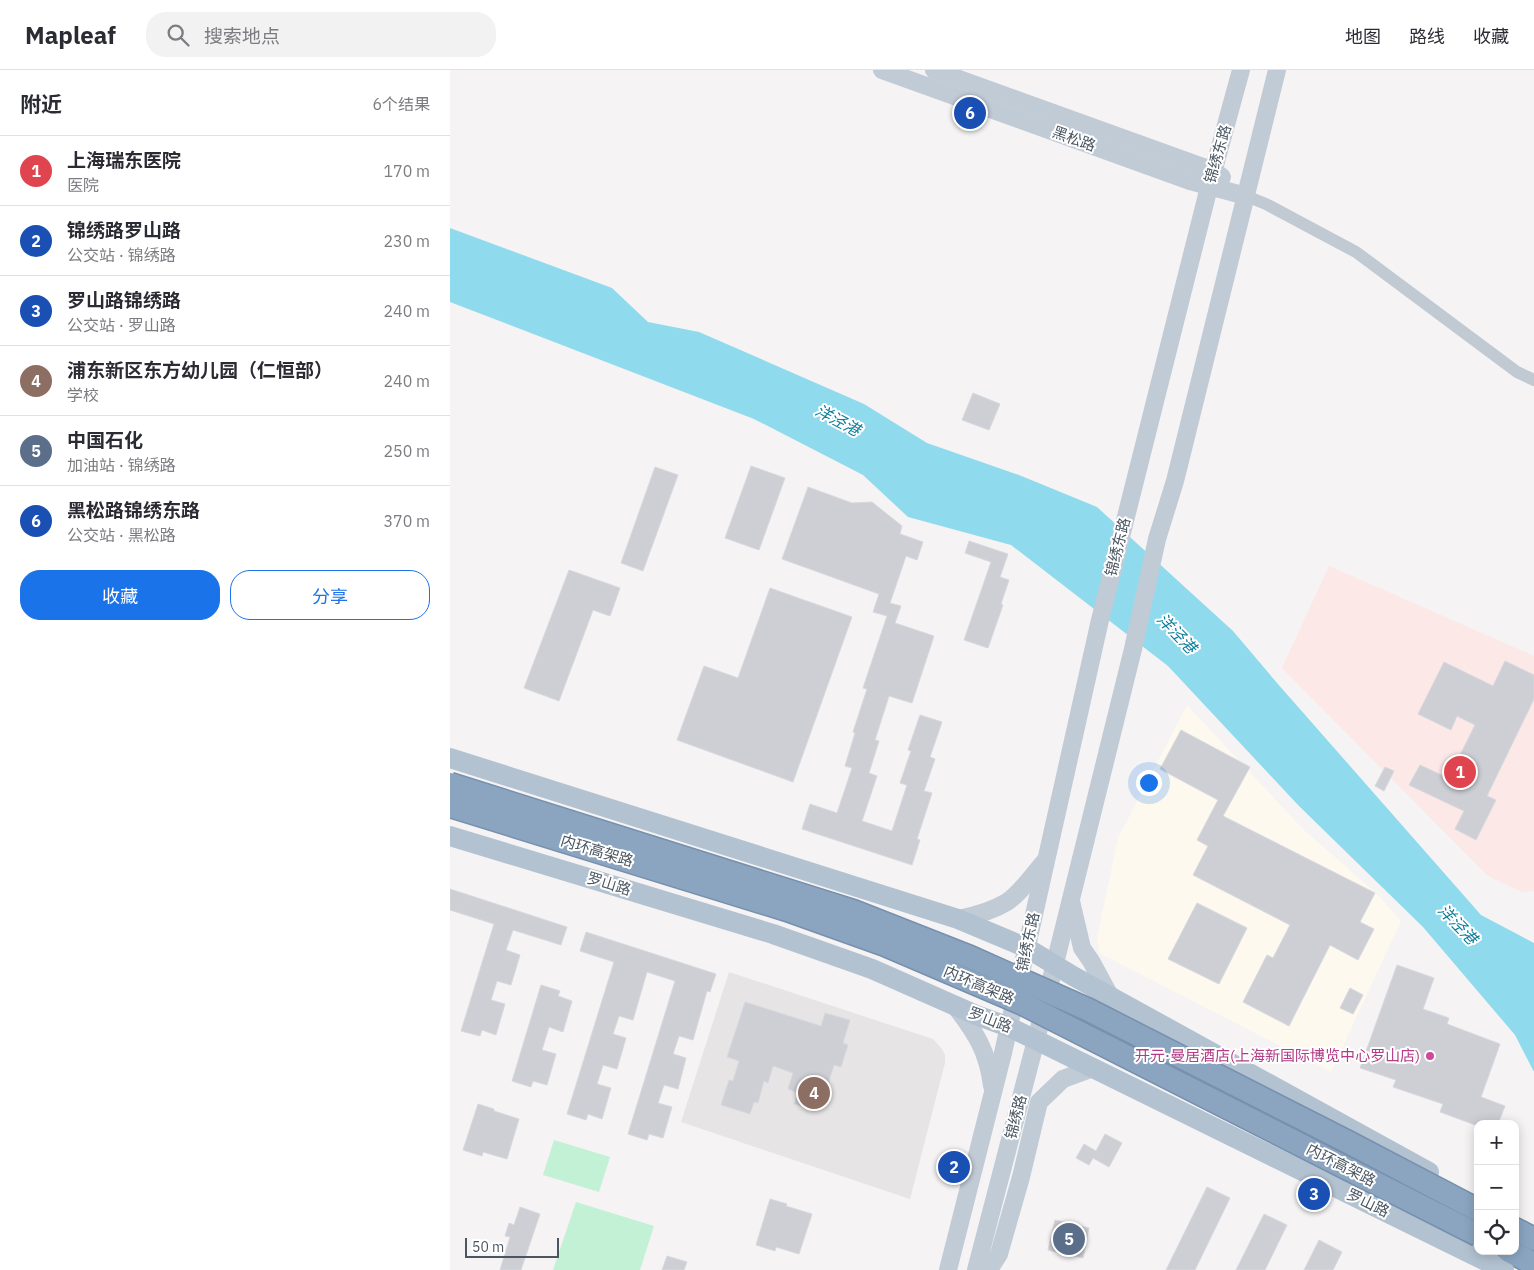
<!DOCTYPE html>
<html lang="zh">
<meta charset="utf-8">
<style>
:root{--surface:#fff;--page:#f2f2f3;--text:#2b2b33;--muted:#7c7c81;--line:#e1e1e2;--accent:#1a73e8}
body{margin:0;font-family:"IBM Plex Sans","Noto Sans SC",sans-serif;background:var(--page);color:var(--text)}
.controls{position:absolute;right:15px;bottom:15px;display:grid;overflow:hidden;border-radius:10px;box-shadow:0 2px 12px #0003}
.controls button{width:45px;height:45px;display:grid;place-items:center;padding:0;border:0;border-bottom:1px solid var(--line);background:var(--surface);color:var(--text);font:25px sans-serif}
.scale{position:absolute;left:15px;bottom:12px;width:94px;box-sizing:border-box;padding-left:5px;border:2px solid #4a5661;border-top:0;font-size:14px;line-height:18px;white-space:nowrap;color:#4a5661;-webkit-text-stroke:4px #fff;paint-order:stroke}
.you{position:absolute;left:698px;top:712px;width:18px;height:18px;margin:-12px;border:4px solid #fff;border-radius:50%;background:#1a73e8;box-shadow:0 0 0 8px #1a73e833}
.badge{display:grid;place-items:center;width:32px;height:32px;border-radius:50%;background:var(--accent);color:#fff;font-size:16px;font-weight:700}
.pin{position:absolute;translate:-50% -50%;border:2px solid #fff;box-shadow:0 1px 5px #0006}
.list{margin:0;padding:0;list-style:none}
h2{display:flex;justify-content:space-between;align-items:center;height:65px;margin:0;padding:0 20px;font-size:21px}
h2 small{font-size:16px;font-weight:400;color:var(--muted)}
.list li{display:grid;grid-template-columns:32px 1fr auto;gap:15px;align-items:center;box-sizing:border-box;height:70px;padding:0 20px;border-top:1px solid var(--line)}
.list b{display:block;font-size:19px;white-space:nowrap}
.list p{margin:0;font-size:16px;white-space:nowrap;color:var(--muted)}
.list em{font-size:16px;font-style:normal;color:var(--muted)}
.actions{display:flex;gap:10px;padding:15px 20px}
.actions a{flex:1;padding:11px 0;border:1px solid var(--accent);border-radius:20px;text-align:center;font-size:18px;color:var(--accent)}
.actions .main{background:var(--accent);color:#fff}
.icon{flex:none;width:28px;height:28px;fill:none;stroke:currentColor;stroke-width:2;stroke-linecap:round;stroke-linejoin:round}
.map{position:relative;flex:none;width:1084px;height:1200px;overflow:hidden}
header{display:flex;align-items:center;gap:30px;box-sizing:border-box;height:70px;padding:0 25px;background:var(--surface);border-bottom:1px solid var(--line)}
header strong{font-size:24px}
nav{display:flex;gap:28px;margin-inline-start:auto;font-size:18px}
.search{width:350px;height:45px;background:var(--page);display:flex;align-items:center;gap:12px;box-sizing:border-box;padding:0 18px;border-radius:20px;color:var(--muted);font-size:19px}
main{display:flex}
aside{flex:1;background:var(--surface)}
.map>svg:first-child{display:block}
.commercial{fill:#fdf9ef}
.education{fill:#e6e4e5}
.medical{fill:#fce8e6}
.green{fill:#c3f1d5}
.water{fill:#90daee}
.building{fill:#cdcfd5;stroke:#d7d9de}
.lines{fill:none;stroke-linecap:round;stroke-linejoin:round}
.highway-casing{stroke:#7690ad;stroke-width:25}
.street{stroke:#c1cad2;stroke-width:12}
.secondary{stroke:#c1cbd6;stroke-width:18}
.primary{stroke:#b3c2d1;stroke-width:20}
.highway{stroke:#8ba5c1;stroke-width:22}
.highway-bridge-casing{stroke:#7690ad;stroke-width:25;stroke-linecap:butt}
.highway-bridge{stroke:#8ba5c1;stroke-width:22}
.hotel-dot{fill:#d1479c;stroke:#fff;stroke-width:2}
.labels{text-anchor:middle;stroke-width:4;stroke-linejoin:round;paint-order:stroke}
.street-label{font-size:15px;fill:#4a5661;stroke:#fff}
.hotel-label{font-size:15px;fill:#b23c85;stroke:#fff;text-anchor:end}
.water-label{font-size:16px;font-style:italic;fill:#0c7c9b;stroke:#fff}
</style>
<header>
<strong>Mapleaf</strong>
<div class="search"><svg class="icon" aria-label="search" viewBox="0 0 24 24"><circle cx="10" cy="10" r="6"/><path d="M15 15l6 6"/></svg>搜索地点</div>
<nav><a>地图</a><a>路线</a><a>收藏</a></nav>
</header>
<main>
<aside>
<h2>附近<small>6个结果</small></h2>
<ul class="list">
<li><span class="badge" style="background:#e0444e">1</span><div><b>上海瑞东医院</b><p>医院</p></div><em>170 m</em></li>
<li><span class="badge" style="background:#1a4fb4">2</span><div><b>锦绣路罗山路</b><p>公交站 · 锦绣路</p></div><em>230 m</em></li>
<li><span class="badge" style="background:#1a4fb4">3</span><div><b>罗山路锦绣路</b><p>公交站 · 罗山路</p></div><em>240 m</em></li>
<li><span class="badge" style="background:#8d6e63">4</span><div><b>浦东新区东方幼儿园（仁恒部）</b><p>学校</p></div><em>240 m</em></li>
<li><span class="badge" style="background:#5c6f8a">5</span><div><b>中国石化</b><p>加油站 · 锦绣路</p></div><em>250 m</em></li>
<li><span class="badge" style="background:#1a4fb4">6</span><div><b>黑松路锦绣东路</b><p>公交站 · 黑松路</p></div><em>370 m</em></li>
</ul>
<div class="actions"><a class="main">收藏</a><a>分享</a></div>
</aside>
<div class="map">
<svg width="1084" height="1200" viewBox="0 0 1084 1200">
<rect width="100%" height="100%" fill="#f5f3f3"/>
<path class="commercial" d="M 737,635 L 855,761 L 926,823 L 951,851 L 881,1002 L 649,883 L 647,868 L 668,768 Z"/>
<path class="education" d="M 279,902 L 483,969 L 492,979 L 495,985 L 495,993 L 460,1129 L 231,1052 Z"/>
<path class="medical" d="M 879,496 L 1084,586 L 1084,821 L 1072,822 L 1038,806 L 832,598 Z"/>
<g class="green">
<path d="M 104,1070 L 160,1087 L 149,1122 L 93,1105 Z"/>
<path d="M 126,1132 L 204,1156 L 190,1200 L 103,1200 Z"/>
</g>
<path class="water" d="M 0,158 L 162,218 L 198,252 L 249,262 L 414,334 L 477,373 L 569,405 L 647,437 L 783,561 L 827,613 L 1031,845 L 1084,873 L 1084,1002 L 1065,965 L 973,857 L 848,735 L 718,596 L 561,475 L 458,447 L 413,405 L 304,349 L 0,232 Z"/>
<g class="building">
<path d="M 523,323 L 550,334 L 539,360 L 512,350 Z"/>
<path d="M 301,396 L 335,408 L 309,480 L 275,468 Z"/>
<path d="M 205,397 L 228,405 L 193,501 L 171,493 Z"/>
<path d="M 358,417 L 402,433 L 422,432 L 452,456 L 450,464 L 473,472 L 467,490 L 456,486 L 440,533 L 451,536 L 445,553 L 484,566 L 462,633 L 439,626 L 425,670 L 429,671 L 419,703 L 427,706 L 412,751 L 442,761 L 457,715 L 450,713 L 461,681 L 458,680 L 470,645 L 492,652 L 480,687 L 485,689 L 474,721 L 482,723 L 467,769 L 470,770 L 462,795 L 352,759 L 360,734 L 387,743 L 402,698 L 395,696 L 405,663 L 403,662 L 417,619 L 413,618 L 437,546 L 423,542 L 429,524 L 332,489 Z"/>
<path d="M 519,471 L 558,484 L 550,507 L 559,510 L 551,534 L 553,535 L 538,578 L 514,570 L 541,492 L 515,483 Z"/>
<path d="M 119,500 L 170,518 L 160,546 L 143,540 L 109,631 L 74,618 Z"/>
<path d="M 320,518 L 402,547 L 343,712 L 227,670 L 254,596 L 288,608 Z"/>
<path d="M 1055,591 L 1084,605 L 1084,629 L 1037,726 L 1046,730 L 1026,770 L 1005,759 L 1014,741 L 959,715 L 970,695 L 998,708 L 999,707 L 1025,655 L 1007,646 L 1001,660 L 968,644 L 994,592 L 1043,616 Z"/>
<path d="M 731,660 L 800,697 L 773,746 L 925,823 L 910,852 L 924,859 L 908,890 L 880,875 L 839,956 L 793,932 L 817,885 L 823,888 L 840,855 L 743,805 L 758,776 L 747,770 L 768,730 L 710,699 Z"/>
<path d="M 935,697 L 944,701 L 934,721 L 925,716 Z"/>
<path d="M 0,819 L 117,857 L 111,875 L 63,860 L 56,880 L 70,885 L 61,915 L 47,911 L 41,930 L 55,934 L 46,965 L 32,960 L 30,966 L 11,961 L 44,854 L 0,840 Z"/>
<path d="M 747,833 L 797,858 L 769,914 L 718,889 Z"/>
<path d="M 136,862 L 266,904 L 260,922 L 257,921 L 243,970 L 229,966 L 223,984 L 236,988 L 228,1019 L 214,1015 L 208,1033 L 222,1037 L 213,1068 L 199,1064 L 197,1070 L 178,1064 L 225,911 L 197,902 L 183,950 L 169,946 L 163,964 L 176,968 L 167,999 L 153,995 L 147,1014 L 161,1018 L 152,1049 L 138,1044 L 136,1050 L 117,1044 L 164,892 L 130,881 Z"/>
<path d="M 947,895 L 984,908 L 973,939 L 999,948 L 997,954 L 1050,974 L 1031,1027 L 1055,1036 L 1048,1054 L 1028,1054 L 1028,1056 L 990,1042 L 993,1034 L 943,1017 L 946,1010 L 910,998 Z"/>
<path d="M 91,915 L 110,921 L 108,926 L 122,931 L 113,962 L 99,957 L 92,980 L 106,984 L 97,1015 L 83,1011 L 81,1017 L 62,1011 Z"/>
<path d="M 900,918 L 913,925 L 903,944 L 890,938 Z"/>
<path d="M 295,932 L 371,956 L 375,943 L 400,950 L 393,973 L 398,975 L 391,997 L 384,995 L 379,1011 L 380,1020 L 376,1030 L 369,1037 L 359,1038 L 344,1034 L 348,1023 L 338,1019 L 343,1003 L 323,996 L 318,1013 L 314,1011 L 308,1033 L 304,1032 L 300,1044 L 271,1035 L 279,1010 L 283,1011 L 289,991 L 277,987 Z"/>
<path d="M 28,1034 L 44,1039 L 44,1041 L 69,1049 L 57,1089 L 33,1082 L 32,1086 L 13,1080 Z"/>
<path d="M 655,1064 L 672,1073 L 659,1097 L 643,1088 L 639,1095 L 626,1088 L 634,1074 L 646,1081 Z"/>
<path d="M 757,1117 L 780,1128 L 745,1200 L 716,1200 Z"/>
<path d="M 320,1129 L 337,1134 L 336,1136 L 362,1144 L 349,1184 L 326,1177 L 325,1181 L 306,1175 Z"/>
<path d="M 70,1137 L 90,1144 L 71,1200 L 50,1200 L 60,1167 L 55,1166 L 59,1153 L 64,1155 Z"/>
<path d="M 814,1144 L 837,1155 L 815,1200 L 786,1200 Z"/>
<path d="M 605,1150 L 639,1158 L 633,1188 L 598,1180 Z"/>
<path d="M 869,1170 L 892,1182 L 883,1200 L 854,1200 Z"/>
<path d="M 217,1186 L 237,1192 L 234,1200 L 212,1200 Z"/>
</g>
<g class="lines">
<defs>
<g id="highway">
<path d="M 1065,1159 L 1084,1169"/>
<path d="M 1059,1181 L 1084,1194"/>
</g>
</defs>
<use href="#highway" class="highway-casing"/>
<path class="street" d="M 796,126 L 816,134 L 906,182 L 1067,302 L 1084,310"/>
<g class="secondary">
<path d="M 432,0 L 740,111 L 796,126"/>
<path d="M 484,0 L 764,101 L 772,107"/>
<path d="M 621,831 L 632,878 L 641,891 L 660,926"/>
<path d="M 508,849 C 524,846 542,841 557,832 C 572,822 583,804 595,791"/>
<path d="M 505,936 C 526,963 538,982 542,1016"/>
<path d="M 498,1200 L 553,983 L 650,550 L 759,117 L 791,0"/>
<path d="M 526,1200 L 586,970 L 683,579 L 707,469 L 725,411 L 827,0"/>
<path d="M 539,1200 L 549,1184 L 571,1107 L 589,1032 L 613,1009 L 643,998"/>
</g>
<g class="primary">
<path d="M 0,688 L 508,849 L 577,878 L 623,906 L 979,1102"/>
<path d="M 0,766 L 323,864 L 422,899 L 526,945 L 559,957 L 586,970 L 1054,1200"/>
</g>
<use href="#highway" class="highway"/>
<defs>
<g id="highway-bridge">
<path d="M 0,714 L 403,841 L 520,887 L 637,939 L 898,1072 L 1028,1140"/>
<path d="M 0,736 L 337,840 L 435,875 L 573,934 L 1028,1165"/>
</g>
</defs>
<use href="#highway-bridge" class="highway-bridge-casing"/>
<use href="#highway-bridge" class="highway-bridge"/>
</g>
<circle class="hotel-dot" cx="980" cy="986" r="5"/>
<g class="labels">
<g class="street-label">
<text transform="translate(624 69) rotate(20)" y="5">黑松路</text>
<text transform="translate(768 84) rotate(-74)" y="5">锦绣东路</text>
<text transform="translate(668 477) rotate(-76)" y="5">锦绣东路</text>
<text transform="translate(147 781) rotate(17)" y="5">内环高架路</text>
<text transform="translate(159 814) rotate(17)" y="5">罗山路</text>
<text transform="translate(578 872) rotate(-78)" y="5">锦绣东路</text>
<text transform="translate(529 915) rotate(23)" y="5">内环高架路</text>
<text transform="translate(540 950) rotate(21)" y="5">罗山路</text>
<text transform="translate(566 1047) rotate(-76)" y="5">锦绣路</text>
<text transform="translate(891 1095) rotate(27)" y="5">内环高架路</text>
<text transform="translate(918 1133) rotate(26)" y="5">罗山路</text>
</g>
<g class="hotel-label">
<text x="970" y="991">开元·曼居酒店(上海新国际博览中心罗山店)</text>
</g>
<g class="water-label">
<text transform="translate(388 350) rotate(28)" y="6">洋泾港</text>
<text transform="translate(727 563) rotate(46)" y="6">洋泾港</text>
<text transform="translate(1008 854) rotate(46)" y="6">洋泾港</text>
</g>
</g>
</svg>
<div class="controls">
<button>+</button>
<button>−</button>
<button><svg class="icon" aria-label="locate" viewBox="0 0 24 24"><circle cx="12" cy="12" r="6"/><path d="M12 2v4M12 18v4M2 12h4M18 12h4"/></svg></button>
</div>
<div class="scale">50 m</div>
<div class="you"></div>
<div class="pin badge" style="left:1010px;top:702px;background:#e0444e">1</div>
<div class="pin badge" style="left:504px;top:1097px;background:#1a4fb4">2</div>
<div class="pin badge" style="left:864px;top:1124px;background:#1a4fb4">3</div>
<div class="pin badge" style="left:364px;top:1023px;background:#8d6e63">4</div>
<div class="pin badge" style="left:619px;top:1169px;background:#5c6f8a">5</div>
<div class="pin badge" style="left:520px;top:43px;background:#1a4fb4">6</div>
</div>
</main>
